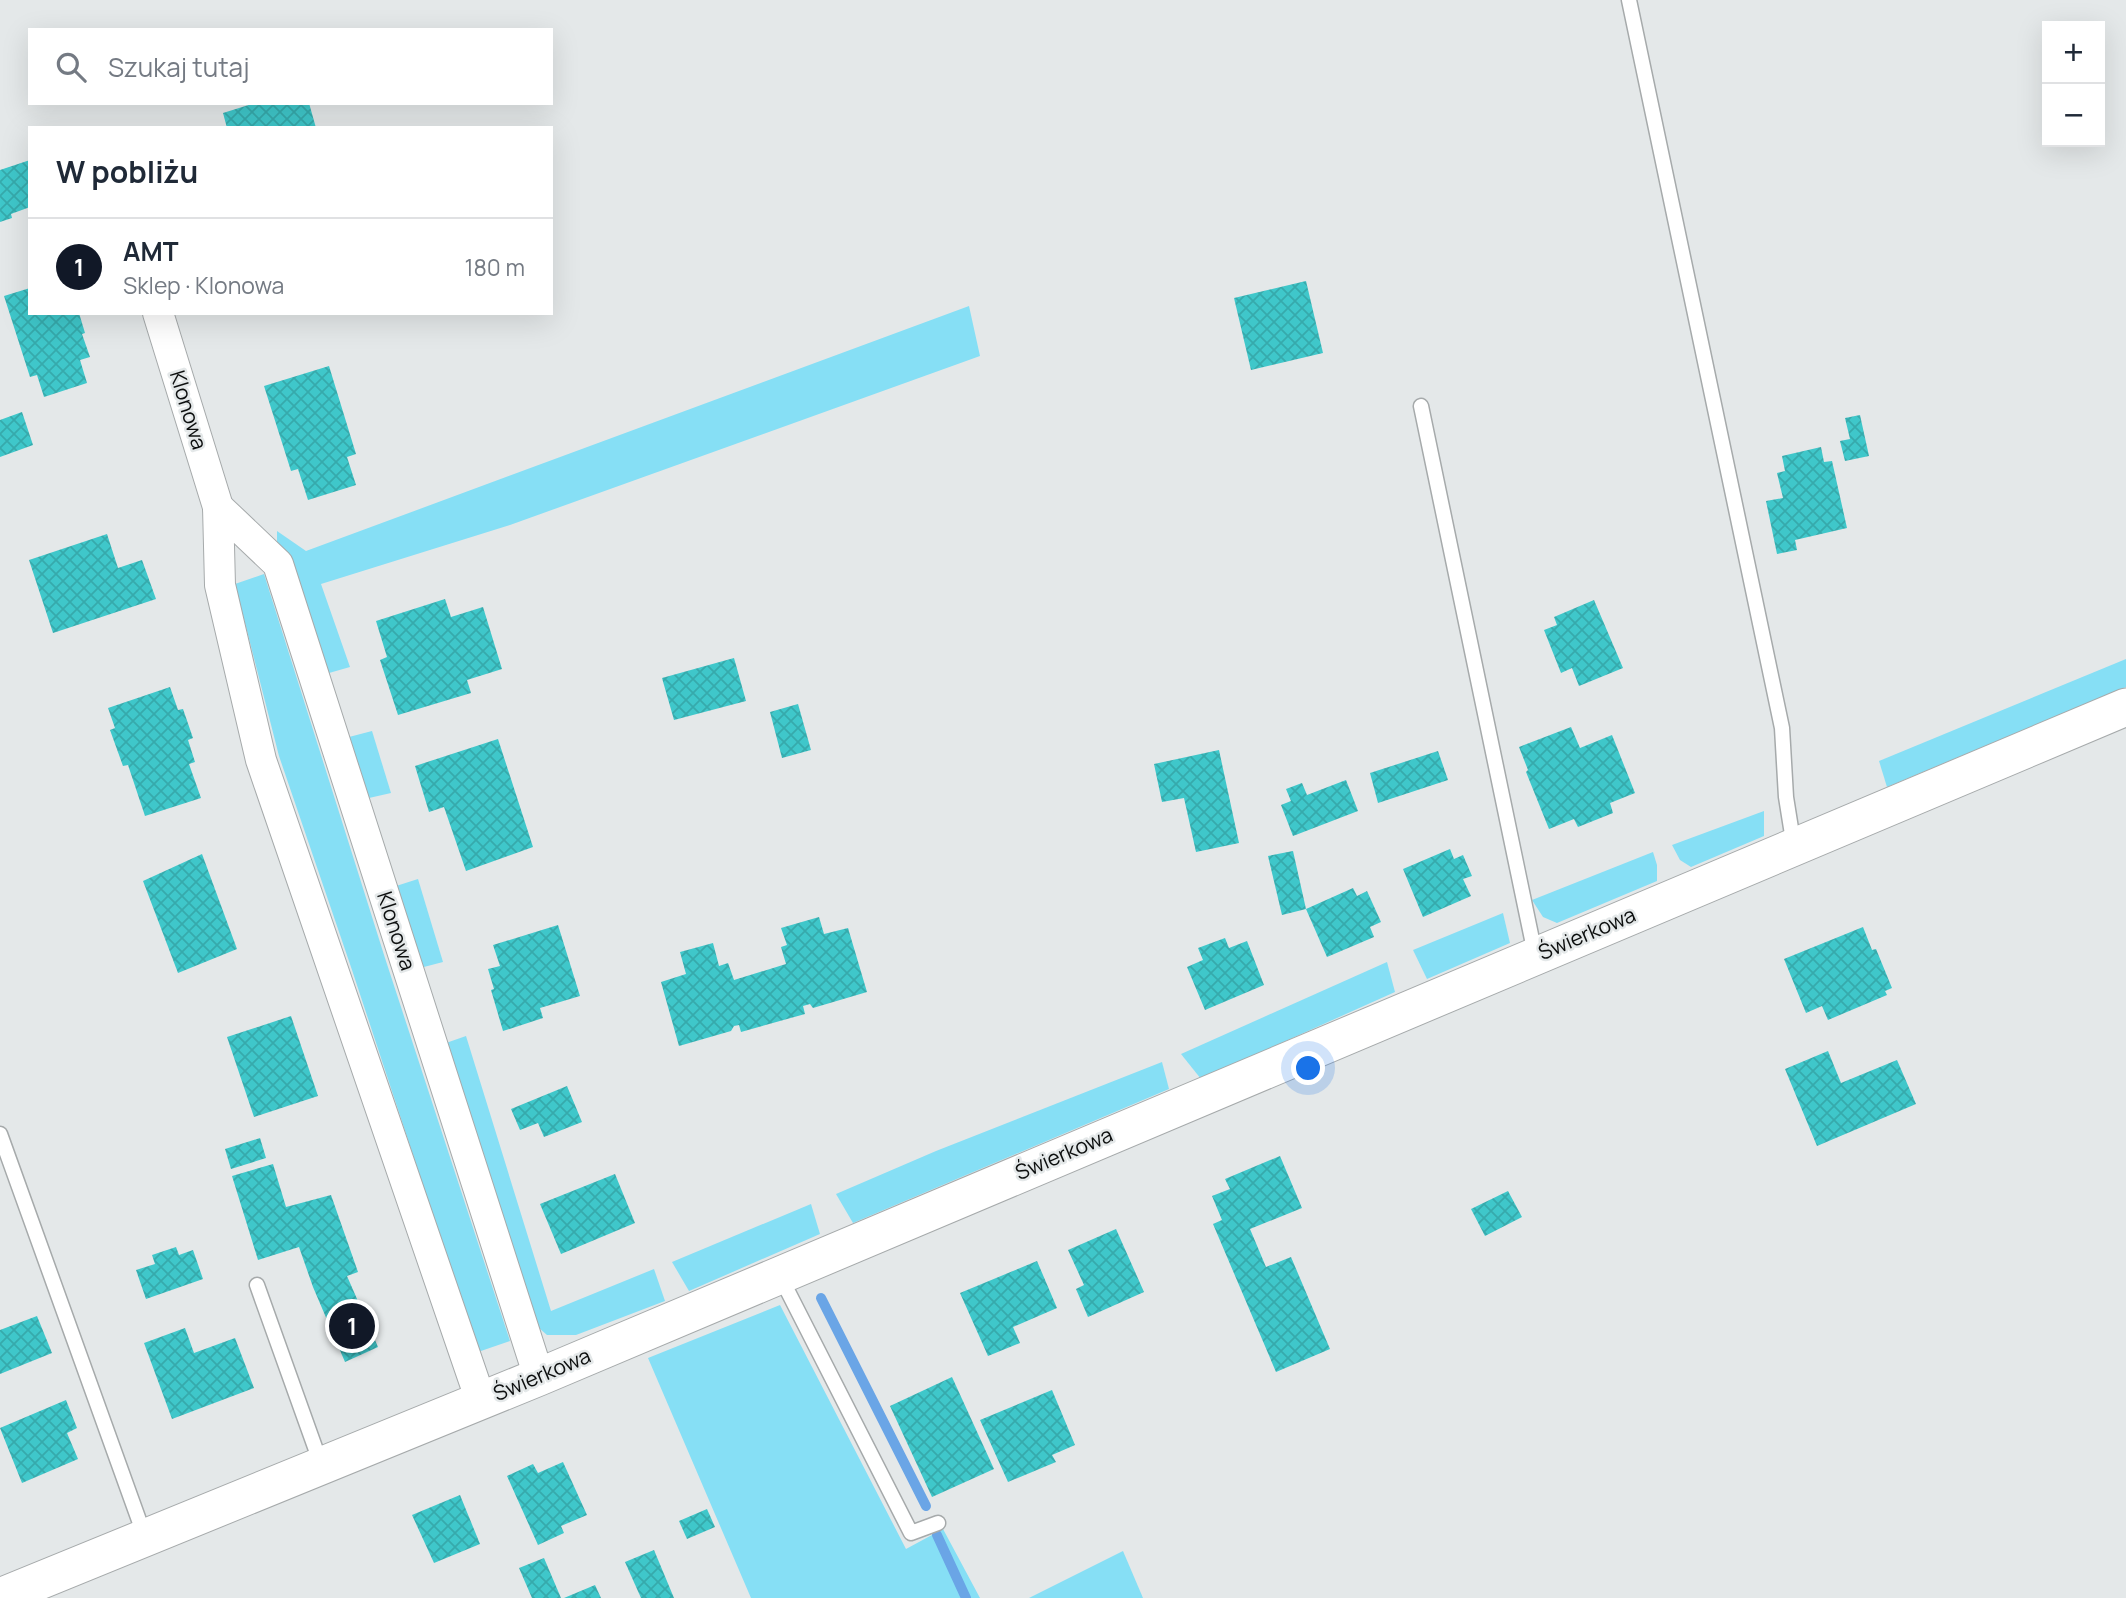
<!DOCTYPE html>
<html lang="pl">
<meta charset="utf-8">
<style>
:root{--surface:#fff;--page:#f2f2f3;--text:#1f2937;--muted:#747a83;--line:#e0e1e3;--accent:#111827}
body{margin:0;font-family:Manrope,sans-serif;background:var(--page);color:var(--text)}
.controls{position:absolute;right:21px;top:21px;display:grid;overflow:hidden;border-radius:0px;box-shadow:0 7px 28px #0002}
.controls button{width:63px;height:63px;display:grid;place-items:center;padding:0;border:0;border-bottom:2px solid var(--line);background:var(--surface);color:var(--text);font:35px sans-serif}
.you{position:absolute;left:1309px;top:1069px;width:24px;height:24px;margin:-18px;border:5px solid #fff;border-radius:50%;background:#1a73e8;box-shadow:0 0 0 10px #1a73e833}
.badge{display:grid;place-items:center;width:46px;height:46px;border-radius:50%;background:var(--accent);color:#fff;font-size:23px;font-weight:700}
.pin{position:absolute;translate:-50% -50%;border:4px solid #fff;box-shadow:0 2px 7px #0006}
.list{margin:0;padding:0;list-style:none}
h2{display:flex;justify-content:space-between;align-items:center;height:91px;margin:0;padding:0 28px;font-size:30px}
h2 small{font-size:23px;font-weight:400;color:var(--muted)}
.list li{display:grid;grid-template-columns:46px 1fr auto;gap:21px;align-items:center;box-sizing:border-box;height:98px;padding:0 28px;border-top:2px solid var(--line)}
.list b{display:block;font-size:26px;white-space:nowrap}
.list p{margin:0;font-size:23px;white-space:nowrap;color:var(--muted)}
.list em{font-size:23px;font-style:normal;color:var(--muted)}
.icon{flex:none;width:38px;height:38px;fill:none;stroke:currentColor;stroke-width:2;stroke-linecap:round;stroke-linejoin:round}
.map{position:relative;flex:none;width:2126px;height:1598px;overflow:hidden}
.search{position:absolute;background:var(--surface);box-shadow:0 7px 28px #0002;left:28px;top:28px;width:525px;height:77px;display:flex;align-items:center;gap:18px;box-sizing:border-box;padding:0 24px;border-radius:0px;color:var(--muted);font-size:26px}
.panel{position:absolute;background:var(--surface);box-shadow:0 7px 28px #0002;left:28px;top:126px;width:525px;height:189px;border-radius:0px}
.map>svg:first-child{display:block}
.grass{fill:#86dff5}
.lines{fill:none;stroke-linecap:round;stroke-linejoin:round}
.stream{stroke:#6aa5e6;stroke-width:10}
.building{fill:url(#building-cross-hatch)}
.service-casing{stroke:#a6aaab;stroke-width:17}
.minor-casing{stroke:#a6aaab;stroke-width:32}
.tertiary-casing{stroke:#a6aaab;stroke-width:39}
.service{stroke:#fff;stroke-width:14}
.minor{stroke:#fff;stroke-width:30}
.tertiary{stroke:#fff;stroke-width:37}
.labels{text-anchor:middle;stroke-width:5;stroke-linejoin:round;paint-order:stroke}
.street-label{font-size:21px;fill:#0d0f0f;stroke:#e4e8e9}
</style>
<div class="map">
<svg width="2126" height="1598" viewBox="0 0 2126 1598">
<defs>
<pattern id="building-cross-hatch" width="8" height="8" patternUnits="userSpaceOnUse" patternTransform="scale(1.75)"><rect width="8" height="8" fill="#3fc7ca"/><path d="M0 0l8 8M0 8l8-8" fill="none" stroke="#36aaac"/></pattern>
</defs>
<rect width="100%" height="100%" fill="#e4e8e9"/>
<g class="grass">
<path d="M 969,306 L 980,356 L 510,525 L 321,584 L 350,667 L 329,673 L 291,562 L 277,548 L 277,531 L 306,551 Z"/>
<path d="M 264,574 L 385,958 L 510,1341 L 478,1352 L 352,970 L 279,756 L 235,584 Z"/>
<path d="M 2126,659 L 2126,687 L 1887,787 L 1879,761 Z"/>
<path d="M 372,731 L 391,793 L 369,798 L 349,737 Z"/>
<path d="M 1764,811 L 1764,836 L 1691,867 L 1680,860 L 1672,845 Z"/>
<path d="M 1653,852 L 1657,865 L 1657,881 L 1557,923 L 1543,917 L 1532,900 Z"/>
<path d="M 418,879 L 443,962 L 420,968 L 393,887 Z"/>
<path d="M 1503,913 L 1510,943 L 1427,979 L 1413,950 Z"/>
<path d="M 1387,962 L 1395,992 L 1201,1079 L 1181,1054 Z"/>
<path d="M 466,1036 L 551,1311 L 654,1269 L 665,1301 L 576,1335 L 547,1335 L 539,1328 L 446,1043 Z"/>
<path d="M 1162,1062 L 1169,1089 L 853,1223 L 836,1194 L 936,1151 Z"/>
<path d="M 811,1204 L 820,1234 L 689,1291 L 672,1262 Z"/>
<path d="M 780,1305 L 906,1549 L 943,1529 L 980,1598 L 751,1598 L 648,1358 Z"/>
<path d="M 1123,1551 L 1143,1598 L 1029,1598 Z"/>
</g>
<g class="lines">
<g class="stream">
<path d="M 821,1298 L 926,1506"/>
<path d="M 937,1535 L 966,1598"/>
</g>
</g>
<g class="building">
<path d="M 255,103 L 309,103 L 316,128 L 227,128 L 223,113 Z"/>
<path d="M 30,160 L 30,207 L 11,214 L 12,218 L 0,222 L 0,170 Z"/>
<path d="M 1306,281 L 1323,353 L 1251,370 L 1234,298 Z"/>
<path d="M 30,288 L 30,313 L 79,313 L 85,333 L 82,334 L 90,357 L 80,360 L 87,383 L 44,397 L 37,375 L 30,377 L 4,296 Z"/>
<path d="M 329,366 L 356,454 L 347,457 L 356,485 L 308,500 L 298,469 L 291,471 L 264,386 Z"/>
<path d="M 22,412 L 33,445 L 0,457 L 0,420 Z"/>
<path d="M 1860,415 L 1869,456 L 1845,461 L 1840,441 L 1850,439 L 1845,418 Z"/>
<path d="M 1821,447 L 1824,462 L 1832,461 L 1847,528 L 1795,540 L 1797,550 L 1777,554 L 1766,501 L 1783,498 L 1777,473 L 1785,471 L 1782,456 Z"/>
<path d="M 107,534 L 118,568 L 142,560 L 156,599 L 53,633 L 29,560 Z"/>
<path d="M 445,599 L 451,617 L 483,607 L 502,669 L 467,680 L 471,693 L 398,715 L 380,660 L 387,657 L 376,621 Z"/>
<path d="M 1594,600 L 1623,668 L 1579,686 L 1572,668 L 1561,673 L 1544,630 L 1557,625 L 1554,617 Z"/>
<path d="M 734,658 L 746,701 L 674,720 L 662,678 Z"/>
<path d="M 170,687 L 178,710 L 183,709 L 193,738 L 188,740 L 195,762 L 189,764 L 201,798 L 145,816 L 128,765 L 123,766 L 110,730 L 115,728 L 108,708 Z"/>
<path d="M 798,704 L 811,750 L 782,758 L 770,712 Z"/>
<path d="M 1571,727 L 1580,748 L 1612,735 L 1635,793 L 1610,803 L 1613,813 L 1578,827 L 1574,819 L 1549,829 L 1526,772 L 1528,770 L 1519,747 Z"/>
<path d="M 498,739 L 533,847 L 466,871 L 444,807 L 429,812 L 415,766 Z"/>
<path d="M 1219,750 L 1239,843 L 1196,852 L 1184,798 L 1162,802 L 1154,764 Z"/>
<path d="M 1438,751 L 1448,780 L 1378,803 L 1370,773 Z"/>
<path d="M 1346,780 L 1358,811 L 1293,836 L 1281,805 L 1291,801 L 1286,789 L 1302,783 L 1307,795 Z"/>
<path d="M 1450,849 L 1454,859 L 1463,855 L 1472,876 L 1463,879 L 1471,896 L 1423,917 L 1403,869 Z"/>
<path d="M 1293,851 L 1306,909 L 1282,915 L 1268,856 Z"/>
<path d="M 202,854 L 237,949 L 178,973 L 143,881 Z"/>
<path d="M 1353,888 L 1357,896 L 1367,891 L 1381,922 L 1370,927 L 1374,937 L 1327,957 L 1306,909 Z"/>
<path d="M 819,917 L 824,934 L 848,928 L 867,992 L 813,1008 L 810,1004 L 803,1006 L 805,1014 L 741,1032 L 739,1025 L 734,1026 L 731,1031 L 679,1046 L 661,982 L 686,974 L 680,952 L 713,943 L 719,966 L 728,963 L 734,980 L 786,964 L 781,947 L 787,945 L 781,928 Z"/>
<path d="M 558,925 L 580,996 L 540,1008 L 543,1018 L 503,1031 L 491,990 L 494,989 L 488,969 L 500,966 L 493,945 Z"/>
<path d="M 1863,927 L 1872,950 L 1876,949 L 1892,988 L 1885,991 L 1887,995 L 1828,1020 L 1822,1006 L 1806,1013 L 1784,959 Z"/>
<path d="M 1225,938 L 1229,948 L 1247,941 L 1264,985 L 1205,1010 L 1187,967 L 1203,960 L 1198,948 Z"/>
<path d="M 291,1016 L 318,1096 L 254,1117 L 227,1037 Z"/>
<path d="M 1828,1051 L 1841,1083 L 1897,1060 L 1916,1104 L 1817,1146 L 1785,1069 Z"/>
<path d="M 567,1086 L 582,1122 L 544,1137 L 538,1123 L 520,1130 L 511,1109 Z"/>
<path d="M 260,1138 L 266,1158 L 231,1169 L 225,1149 Z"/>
<path d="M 1280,1156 L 1302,1208 L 1250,1229 L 1266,1267 L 1291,1257 L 1330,1349 L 1276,1372 L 1213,1224 L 1222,1220 L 1212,1196 L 1230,1189 L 1225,1179 Z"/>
<path d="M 273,1164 L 286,1207 L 331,1195 L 358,1272 L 347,1276 L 378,1347 L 345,1362 L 313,1287 L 299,1247 L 258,1260 L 232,1176 Z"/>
<path d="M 615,1174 L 635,1223 L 561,1254 L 540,1204 Z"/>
<path d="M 1508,1191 L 1522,1217 L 1485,1236 L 1471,1209 Z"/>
<path d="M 1116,1229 L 1144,1292 L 1088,1317 L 1076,1289 L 1084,1285 L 1068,1250 Z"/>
<path d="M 176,1247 L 179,1255 L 193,1250 L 203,1279 L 146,1299 L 136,1270 L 155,1264 L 152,1255 Z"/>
<path d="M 1037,1261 L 1057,1308 L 1013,1327 L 1020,1343 L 988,1356 L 960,1293 Z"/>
<path d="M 37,1316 L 52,1353 L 0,1374 L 0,1330 Z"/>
<path d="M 185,1328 L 194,1353 L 235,1338 L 254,1388 L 172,1419 L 144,1343 Z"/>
<path d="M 952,1377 L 994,1469 L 932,1497 L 890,1406 Z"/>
<path d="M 1052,1390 L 1075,1445 L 1052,1455 L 1056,1462 L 1008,1482 L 980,1420 Z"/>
<path d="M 66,1400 L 77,1428 L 67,1433 L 78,1459 L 22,1483 L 0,1428 Z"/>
<path d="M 563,1462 L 587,1515 L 561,1526 L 564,1533 L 538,1545 L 507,1476 L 533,1464 L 538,1473 Z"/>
<path d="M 460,1495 L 480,1544 L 434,1563 L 412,1515 Z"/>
<path d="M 707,1509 L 715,1527 L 687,1539 L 679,1521 Z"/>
<path d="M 654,1550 L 674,1598 L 641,1598 L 625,1562 Z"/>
<path d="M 544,1558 L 561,1598 L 532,1598 L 519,1568 Z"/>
<path d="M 595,1585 L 601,1598 L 564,1598 Z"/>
</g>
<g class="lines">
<defs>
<g id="service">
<path d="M 1629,0 L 1782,728 L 1786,797 L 1794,847"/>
<path d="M 1421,406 L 1535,954"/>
<path d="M 0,1134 L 145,1537"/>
<path d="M 780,1276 L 911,1533 L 938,1523"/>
<path d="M 257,1285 L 321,1464"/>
</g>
<g id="minor">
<path d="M 158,313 L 218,507"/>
<path d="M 481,1401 L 261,760 L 220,585 L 218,507 L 278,564 L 539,1377"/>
</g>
<path id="tertiary" d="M 0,1597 L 539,1377 L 2126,707"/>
</defs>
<use href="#service" class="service-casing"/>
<use href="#minor" class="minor-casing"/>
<use href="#tertiary" class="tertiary-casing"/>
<use href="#service" class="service"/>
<use href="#minor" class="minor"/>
<use href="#tertiary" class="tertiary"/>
</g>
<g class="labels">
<g class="street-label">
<text transform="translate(188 410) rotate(73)" y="7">Klonowa</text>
<text transform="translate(396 931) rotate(72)" y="7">Klonowa</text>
<text transform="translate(1587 934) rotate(-23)" y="7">Świerkowa</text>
<text transform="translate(1064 1154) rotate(-23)" y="7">Świerkowa</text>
<text transform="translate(542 1375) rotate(-23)" y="7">Świerkowa</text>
</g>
</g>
</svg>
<div class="controls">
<button>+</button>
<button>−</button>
</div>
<div class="you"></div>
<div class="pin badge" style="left:352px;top:1326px">1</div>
<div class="search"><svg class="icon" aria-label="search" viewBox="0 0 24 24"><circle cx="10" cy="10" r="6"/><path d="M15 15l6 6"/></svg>Szukaj tutaj</div>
<section class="panel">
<h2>W pobliżu<small></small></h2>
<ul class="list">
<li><span class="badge">1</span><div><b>AMT</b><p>Sklep · Klonowa</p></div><em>180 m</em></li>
</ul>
</section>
</div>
